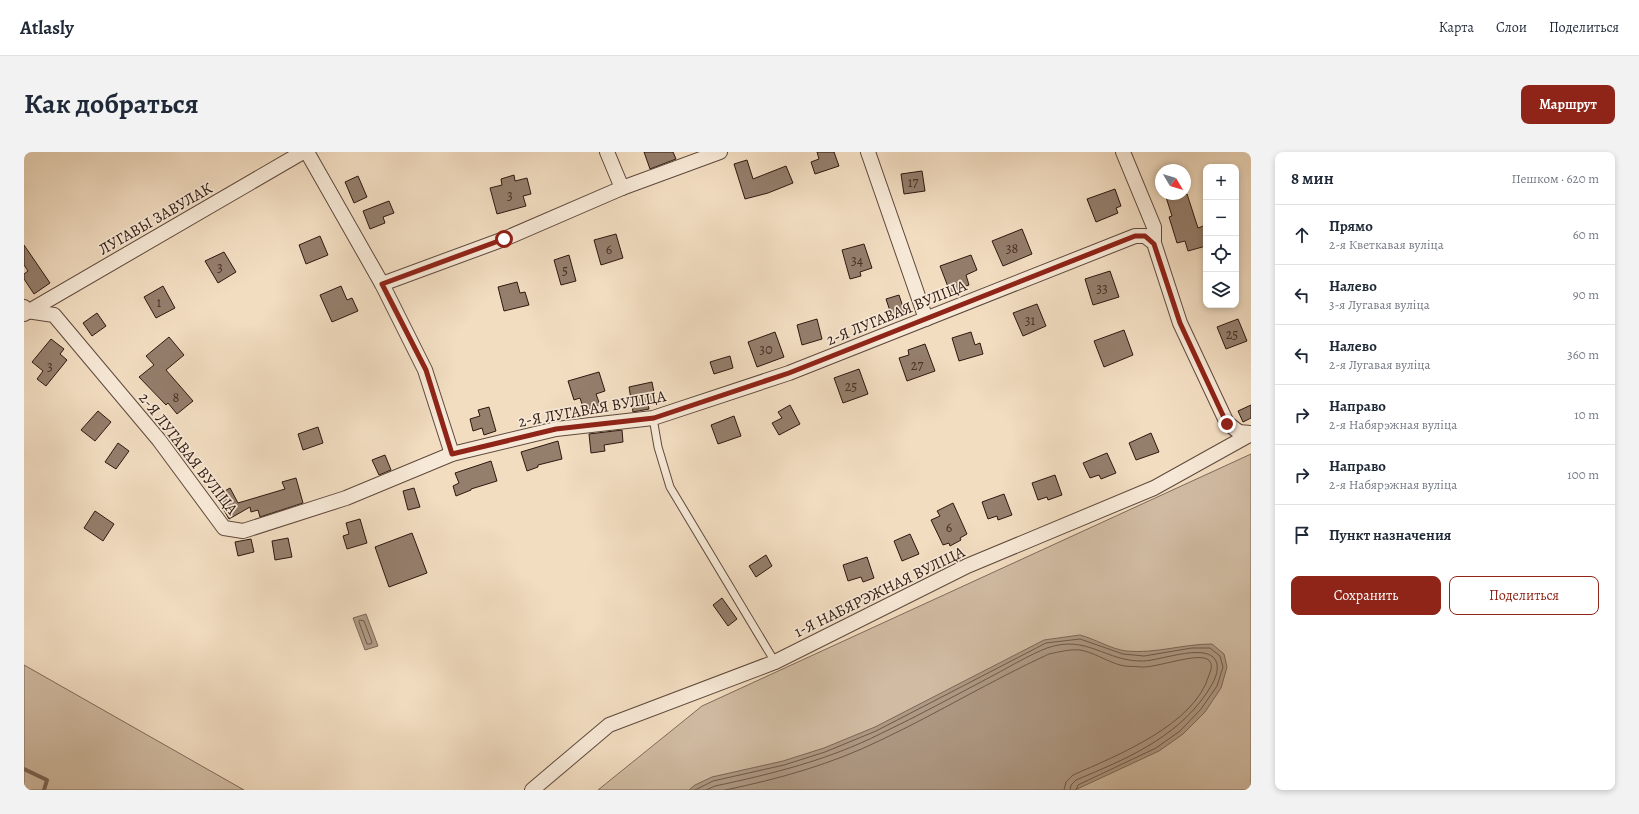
<!DOCTYPE html>
<html lang="ru">
<meta charset="utf-8">
<style>
:root{--surface:#fff;--page:#f2f2f3;--text:#1f2937;--muted:#747a83;--line:#e0e1e3;--accent:#8f2418}
body{margin:0;font-family:Alegreya,serif;background:var(--page);color:var(--text)}
.controls{position:absolute;right:12px;top:12px;display:grid;overflow:hidden;border-radius:8px;box-shadow:0 2px 6px #0003}
.controls button{width:36px;height:36px;display:grid;place-items:center;padding:0;border:0;border-bottom:1px solid var(--line);background:var(--surface);color:var(--text);font:20px sans-serif}
.compass{position:absolute;left:1131px;top:12px;width:36px;height:36px;border-radius:50%;background:var(--surface);box-shadow:0 2px 6px #0003;rotate:128deg}
.stop{position:absolute;width:12px;height:12px;margin:-9px;border:3px solid #8f2418;border-radius:50%;background:#fff}
.stop.end{background:#8f2418;border-color:#fff;box-shadow:0 1px 4px #0008}
.list{margin:0;padding:0;list-style:none}
h2{display:flex;justify-content:space-between;align-items:center;height:52px;margin:0;padding:0 16px;font-size:17px}
h2 small{font-size:13px;font-weight:400;color:var(--muted)}
.list li{display:grid;grid-template-columns:26px 1fr auto;gap:12px;align-items:center;box-sizing:border-box;height:60px;padding:0 16px;border-top:1px solid var(--line)}
.list b{display:block;font-size:15px;white-space:nowrap}
.list p{margin:0;font-size:13px;white-space:nowrap;color:var(--muted)}
.list em{font-size:13px;font-style:normal;color:var(--muted)}
.actions{display:flex;gap:8px;padding:12px 16px}
.actions a{flex:1;padding:9px 0;border:1px solid var(--accent);border-radius:8px;text-align:center;font-size:14px;color:var(--accent)}
.actions .main{background:var(--accent);color:#fff}
.icon{flex:none;width:22px;height:22px;fill:none;stroke:currentColor;stroke-width:2;stroke-linecap:round;stroke-linejoin:round}
.map{position:relative;flex:none;width:1227px;height:638px;overflow:hidden;border-radius:8px}
header{display:flex;align-items:center;gap:24px;box-sizing:border-box;height:56px;padding:0 20px;background:var(--surface);border-bottom:1px solid var(--line)}
header strong{font-size:19px}
nav{display:flex;gap:22px;margin-inline-start:auto;font-size:14px}
.intro{display:flex;align-items:center;justify-content:space-between;box-sizing:border-box;height:96px;padding:0 24px}
h1{margin:0;font-size:28px}
.button{padding:10px 18px;border-radius:8px;background:var(--accent);color:#fff;font-size:14px;font-weight:700}
main{display:flex;gap:24px;padding:0 24px}
aside{flex:1;background:var(--surface);border-radius:8px;box-shadow:0 2px 6px #0003}
.map>svg:first-child{display:block}
.green{fill:#d1bca3;stroke:#806a5a}
.water{fill:#af9a85;stroke:#7b6656}
.lines{fill:none;stroke-linecap:round;stroke-linejoin:round}
.shore{stroke:#6e594a;stroke-width:1}
.stream{stroke:#7b6656;stroke-width:4}
.building{fill:#947e6c;stroke:#2e1810}
.lane-casing{stroke:#5f493c;stroke-width:9}
.street-casing{stroke:#5f493c;stroke-width:16}
.lane{stroke:#f7e9d7;stroke-width:7}
.street{stroke:#f7e9d7;stroke-width:14}
.route{stroke:#8f2418;stroke-width:5}
.labels{text-anchor:middle;stroke-width:3.5;stroke-linejoin:round;paint-order:stroke}
.number-label{font-size:14px;fill:#483227}
.street-label{font-size:16px;fill:#2e1810;stroke:#f7e9d7}
</style>
<header>
<strong>Atlasly</strong>
<nav><a>Карта</a><a>Слои</a><a>Поделиться</a></nav>
</header>
<div class="intro"><h1>Как добраться</h1><a class="button">Маршрут</a></div>
<main>
<div class="map">
<svg width="1227" height="638" viewBox="0 0 1227 638">
<rect width="100%" height="100%" fill="#f2ddc1"/>
<filter id="stains"><feTurbulence type="fractalNoise" baseFrequency=".005" numOctaves="4"/><feColorMatrix values="0 0 0 0 .2 0 0 0 0 .09 0 0 0 0 .02 0 0 0 .5 -.17"/></filter>
<radialGradient id="worn" r=".72"><stop offset=".6" stop-color="#630" stop-opacity="0"/><stop offset="1" stop-color="#630" stop-opacity=".3"/></radialGradient>
<g class="green">
<path d="M 1227,302 L 1227,638 L 574,638 L 678,554 Z"/>
<path d="M 0,513 L 220,638 L 0,638 Z"/>
</g>
<g class="water">
<path d="M 342,462 L 354,494 L 341,498 L 329,466 Z"/>
<path d="M 1056,483 C 1071,487 1087,497 1102,499 C 1131,502 1159,492 1188,492 L 1200,502 L 1203,515 L 1197,536 L 1181,560 L 1159,582 L 1135,599 L 1051,638 L 665,638 L 671,633 L 688,625 L 759,609 L 800,596 L 851,575 L 1020,488 Z"/>
</g>
<g class="lines">
<g class="shore">
<path d="M 336,468 L 340,469 L 348,490 L 347,492 L 343,492 L 335,470 Z"/>
<path d="M 671,638 L 689,629 L 760,613 L 801,600 L 852,579 L 1022,491 L 1056,487 L 1099,502 L 1120,504 L 1168,496 L 1186,496 L 1196,504 L 1199,515 L 1193,534 L 1177,557 L 1156,579 L 1132,596 L 1054,633 L 1052,638"/>
<path d="M 682,638 L 691,634 C 748,622 804,608 856,582 C 894,564 932,543 970,523 C 987,514 1005,503 1023,496 C 1063,482 1082,510 1119,509 C 1136,509 1188,488 1193,512 C 1195,523 1187,534 1182,542 C 1151,587 1100,608 1052,628 L 1047,633 L 1046,638"/>
<path d="M 701,638 C 755,627 808,612 857,588 C 914,561 968,528 1025,502 C 1035,500 1046,497 1056,498 C 1069,500 1082,509 1096,513 C 1102,515 1110,514 1117,515 C 1132,516 1171,501 1183,507 C 1190,511 1187,518 1185,523 C 1171,573 1092,604 1049,623 L 1042,630 L 1040,638"/>
</g>
<path class="stream" d="M 0,617 L 23,628 L 20,638"/>
</g>
<g class="building">
<path d="M 620,0 L 649,0 L 652,7 L 626,17 Z"/>
<path d="M 793,0 L 810,0 L 815,14 L 791,22 L 787,10 L 795,7 Z"/>
<path d="M 723,8 L 729,27 L 762,14 L 769,31 L 744,41 L 721,47 L 710,12 Z"/>
<path d="M 898,19 L 901,39 L 880,42 L 877,22 Z"/>
<path d="M 490,23 L 491,29 L 503,26 L 507,42 L 499,44 L 502,54 L 473,62 L 466,36 L 478,33 L 477,27 Z"/>
<path d="M 334,24 L 343,45 L 330,51 L 321,30 Z"/>
<path d="M 1091,37 L 1097,54 L 1092,56 L 1094,61 L 1072,70 L 1063,47 Z"/>
<path d="M 1141,42 L 1163,42 L 1174,76 L 1182,73 L 1182,94 L 1164,99 L 1161,89 L 1153,91 L 1145,65 L 1148,64 Z"/>
<path d="M 365,49 L 370,61 L 359,65 L 361,71 L 346,77 L 339,59 Z"/>
<path d="M 998,77 L 1008,102 L 979,114 L 968,89 Z"/>
<path d="M 592,82 L 599,106 L 577,113 L 570,88 Z"/>
<path d="M 296,84 L 304,103 L 282,112 L 275,93 Z"/>
<path d="M 840,92 L 848,116 L 836,120 L 837,124 L 826,127 L 818,98 Z"/>
<path d="M 0,93 L 26,131 L 10,142 L 0,127 L 0,122 L 4,119 L 0,113 Z"/>
<path d="M 200,100 L 212,120 L 194,131 L 181,109 Z"/>
<path d="M 545,103 L 552,129 L 537,133 L 530,108 Z"/>
<path d="M 947,103 L 953,118 L 942,123 L 945,133 L 926,140 L 916,114 Z"/>
<path d="M 1086,119 L 1095,145 L 1069,153 L 1061,127 Z"/>
<path d="M 493,130 L 496,141 L 501,140 L 505,153 L 480,159 L 474,135 Z"/>
<path d="M 139,134 L 151,156 L 132,166 L 120,145 Z"/>
<path d="M 317,134 L 323,148 L 328,146 L 334,159 L 308,170 L 296,143 Z"/>
<path d="M 875,143 L 881,161 L 868,165 L 862,147 Z"/>
<path d="M 1013,152 L 1022,174 L 999,184 L 989,161 Z"/>
<path d="M 73,161 L 82,174 L 68,184 L 59,171 Z"/>
<path d="M 793,167 L 798,187 L 778,193 L 773,173 Z"/>
<path d="M 1214,167 L 1223,189 L 1202,197 L 1193,175 Z"/>
<path d="M 1100,178 L 1109,203 L 1080,215 L 1070,189 Z"/>
<path d="M 751,180 L 760,205 L 733,215 L 724,190 Z"/>
<path d="M 947,180 L 951,193 L 956,191 L 959,202 L 935,209 L 928,186 Z"/>
<path d="M 145,185 L 160,203 L 142,218 L 169,249 L 153,262 L 144,251 L 142,253 L 115,225 L 130,213 L 122,204 Z"/>
<path d="M 27,187 L 40,197 L 36,202 L 43,208 L 22,234 L 13,227 L 19,219 L 8,210 Z"/>
<path d="M 901,192 L 911,219 L 883,229 L 875,206 L 885,203 L 884,198 Z"/>
<path d="M 706,204 L 709,216 L 690,222 L 686,210 Z"/>
<path d="M 835,217 L 844,242 L 819,251 L 810,226 Z"/>
<path d="M 575,220 L 581,239 L 572,242 L 576,253 L 560,258 L 556,246 L 550,248 L 544,229 Z"/>
<path d="M 628,230 L 632,251 L 624,252 L 625,257 L 609,260 L 605,235 Z"/>
<path d="M 766,253 L 776,272 L 755,283 L 748,271 L 758,266 L 754,260 Z"/>
<path d="M 1227,253 L 1227,266 L 1219,270 L 1214,259 Z"/>
<path d="M 465,255 L 472,279 L 460,283 L 458,276 L 449,279 L 446,267 L 456,264 L 454,258 Z"/>
<path d="M 74,259 L 87,270 L 71,289 L 57,278 Z"/>
<path d="M 710,264 L 717,284 L 694,292 L 687,273 Z"/>
<path d="M 294,275 L 299,291 L 279,298 L 274,282 Z"/>
<path d="M 598,278 L 599,290 L 580,293 L 581,299 L 567,301 L 565,282 Z"/>
<path d="M 1127,281 L 1135,300 L 1112,308 L 1105,291 Z"/>
<path d="M 534,289 L 538,307 L 514,313 L 514,315 L 503,319 L 497,300 Z"/>
<path d="M 94,291 L 105,299 L 92,317 L 81,310 Z"/>
<path d="M 1083,301 L 1092,321 L 1077,327 L 1075,323 L 1066,326 L 1059,311 Z"/>
<path d="M 361,303 L 367,318 L 355,323 L 348,308 Z"/>
<path d="M 467,309 L 473,329 L 447,337 L 447,338 L 432,344 L 429,334 L 435,331 L 431,321 Z"/>
<path d="M 1031,323 L 1038,343 L 1024,348 L 1023,345 L 1014,348 L 1008,331 Z"/>
<path d="M 272,326 L 279,351 L 236,365 L 234,358 L 227,360 L 226,355 L 205,367 L 192,344 L 206,336 L 214,351 L 261,337 L 258,330 Z"/>
<path d="M 390,336 L 396,355 L 384,358 L 379,339 Z"/>
<path d="M 980,342 L 988,363 L 974,368 L 973,364 L 964,367 L 958,350 Z"/>
<path d="M 929,351 L 943,382 L 936,386 L 937,388 L 926,394 L 925,391 L 919,393 L 907,368 L 916,364 L 913,359 Z"/>
<path d="M 71,359 L 90,372 L 79,389 L 60,376 Z"/>
<path d="M 336,367 L 343,391 L 323,397 L 319,384 L 325,382 L 322,371 Z"/>
<path d="M 388,381 L 403,421 L 365,435 L 351,395 Z"/>
<path d="M 886,382 L 895,402 L 878,409 L 870,389 Z"/>
<path d="M 264,386 L 268,405 L 251,408 L 248,389 Z"/>
<path d="M 227,387 L 230,400 L 214,404 L 211,390 Z"/>
<path d="M 742,403 L 748,414 L 732,425 L 725,414 Z"/>
<path d="M 843,405 L 850,426 L 839,430 L 837,425 L 824,429 L 819,413 Z"/>
<path d="M 698,446 L 713,467 L 704,474 L 689,453 Z"/>
</g>
<g class="lines">
<defs>
<path id="lane" d="M 629,266 L 634,295 L 646,335 L 751,510"/>
<g id="street">
<path d="M 283,0 L 358,132 L 401,218 L 428,302"/>
<path d="M 583,0 L 598,36"/>
<path d="M 844,0 L 902,167"/>
<path d="M 1099,0 L 1130,75 L 1130,91"/>
<path d="M 358,132 L 480,87 L 598,36 L 696,0"/>
<path d="M 0,155 L 3,159 L 30,163 L 135,288 L 200,376 L 219,379 L 322,346 L 428,302 L 532,277 L 629,266 L 765,221 L 1111,84 L 1121,84 L 1130,91 L 1156,171 L 1203,271 L 1215,280 L 1227,281"/>
<path d="M 0,162 L 279,0"/>
<path d="M 508,638 L 585,573 L 751,510 L 943,414 L 1130,336 L 1227,282"/>
</g>
</defs>
<use href="#lane" class="lane-casing"/>
<use href="#street" class="street-casing"/>
<use href="#lane" class="lane"/>
<use href="#street" class="street"/>
</g>
<g class="lines">
<path class="route" d="M 480,87 L 358,132 L 402,218 L 428,302 L 532,277 L 630,266 L 765,221 L 1111,84 L 1121,84 L 1130,92 L 1156,171 L 1203,272"/>
</g>
<g class="labels">
<g class="number-label">
<text x="889" y="35">17</text>
<text x="486" y="48">3</text>
<text x="988" y="101">38</text>
<text x="585" y="102">6</text>
<text x="833" y="113">34</text>
<text x="196" y="120">3</text>
<text x="541" y="123">5</text>
<text x="1078" y="141">33</text>
<text x="135" y="155">1</text>
<text x="1006" y="173">31</text>
<text x="1208" y="187">25</text>
<text x="742" y="202">30</text>
<text x="893" y="218">27</text>
<text x="26" y="219">3</text>
<text x="827" y="239">25</text>
<text x="152" y="250">8</text>
<text x="925" y="380">6</text>
</g>
<g class="street-label">
<text transform="translate(131 66) rotate(-30)" y="6">ЛУГАВЫ ЗАВУЛАК</text>
<text transform="translate(872 160) rotate(-22)" y="6">2-Я ЛУГАВАЯ ВУЛІЦА</text>
<text transform="translate(568 256) rotate(-10)" y="6">2-Я ЛУГАВАЯ ВУЛІЦА</text>
<text transform="translate(165 301) rotate(52)" y="6">2-Я ЛУГАВАЯ ВУЛІЦА</text>
<text transform="translate(855 439) rotate(-26)" y="6">1-Я НАБЯРЭЖНАЯ ВУЛІЦА</text>
</g>
</g>
<rect width="100%" height="100%" filter="url(#stains)"/>
<rect width="100%" height="100%" fill="url(#worn)"/>
</svg>
<div class="controls">
<button>+</button>
<button>−</button>
<button><svg class="icon" aria-label="locate" viewBox="0 0 24 24"><circle cx="12" cy="12" r="6"/><path d="M12 2v4M12 18v4M2 12h4M18 12h4"/></svg></button>
<button><svg class="icon" aria-label="layers" viewBox="0 0 24 24"><path d="M12 4l9 5-9 5-9-5zM3 14l9 5 9-5"/></svg></button>
</div>
<svg class="compass" viewBox="-18 -18 36 36"><path d="M0-13l5 13h-10z" fill="#e53935"/><path d="M0 13l5-13h-10z" fill="#747a83"/></svg>
<div class="stop" style="left:480px;top:87px"></div>
<div class="stop end" style="left:1203px;top:272px"></div>
</div>
<aside>
<h2>8 мин<small>Пешком · 620 m</small></h2>
<ul class="list">
<li><svg class="icon" aria-label="ahead" viewBox="0 0 24 24"><path d="M12 20V5M6 11l6-6 6 6"/></svg><div><b>Прямо</b><p>2-я Кветкавая вуліца</p></div><em>60 m</em></li>
<li><svg class="icon" aria-label="left" viewBox="0 0 24 24"><path d="M17 20v-9H6M10 6l-5 5 5 5"/></svg><div><b>Налево</b><p>3-я Лугавая вуліца</p></div><em>90 m</em></li>
<li><svg class="icon" aria-label="left" viewBox="0 0 24 24"><path d="M17 20v-9H6M10 6l-5 5 5 5"/></svg><div><b>Налево</b><p>2-я Лугавая вуліца</p></div><em>360 m</em></li>
<li><svg class="icon" aria-label="right" viewBox="0 0 24 24"><path d="M7 20v-9h11M14 6l5 5-5 5"/></svg><div><b>Направо</b><p>2-я Набярэжная вуліца</p></div><em>10 m</em></li>
<li><svg class="icon" aria-label="right" viewBox="0 0 24 24"><path d="M7 20v-9h11M14 6l5 5-5 5"/></svg><div><b>Направо</b><p>2-я Набярэжная вуліца</p></div><em>100 m</em></li>
<li><svg class="icon" aria-label="arrive" viewBox="0 0 24 24"><path d="M6 21V4h12l-3 4 3 4H6"/></svg><div><b>Пункт назначения</b></div></li>
</ul>
<div class="actions"><a class="main">Сохранить</a><a>Поделиться</a></div>
</aside>
</main>
